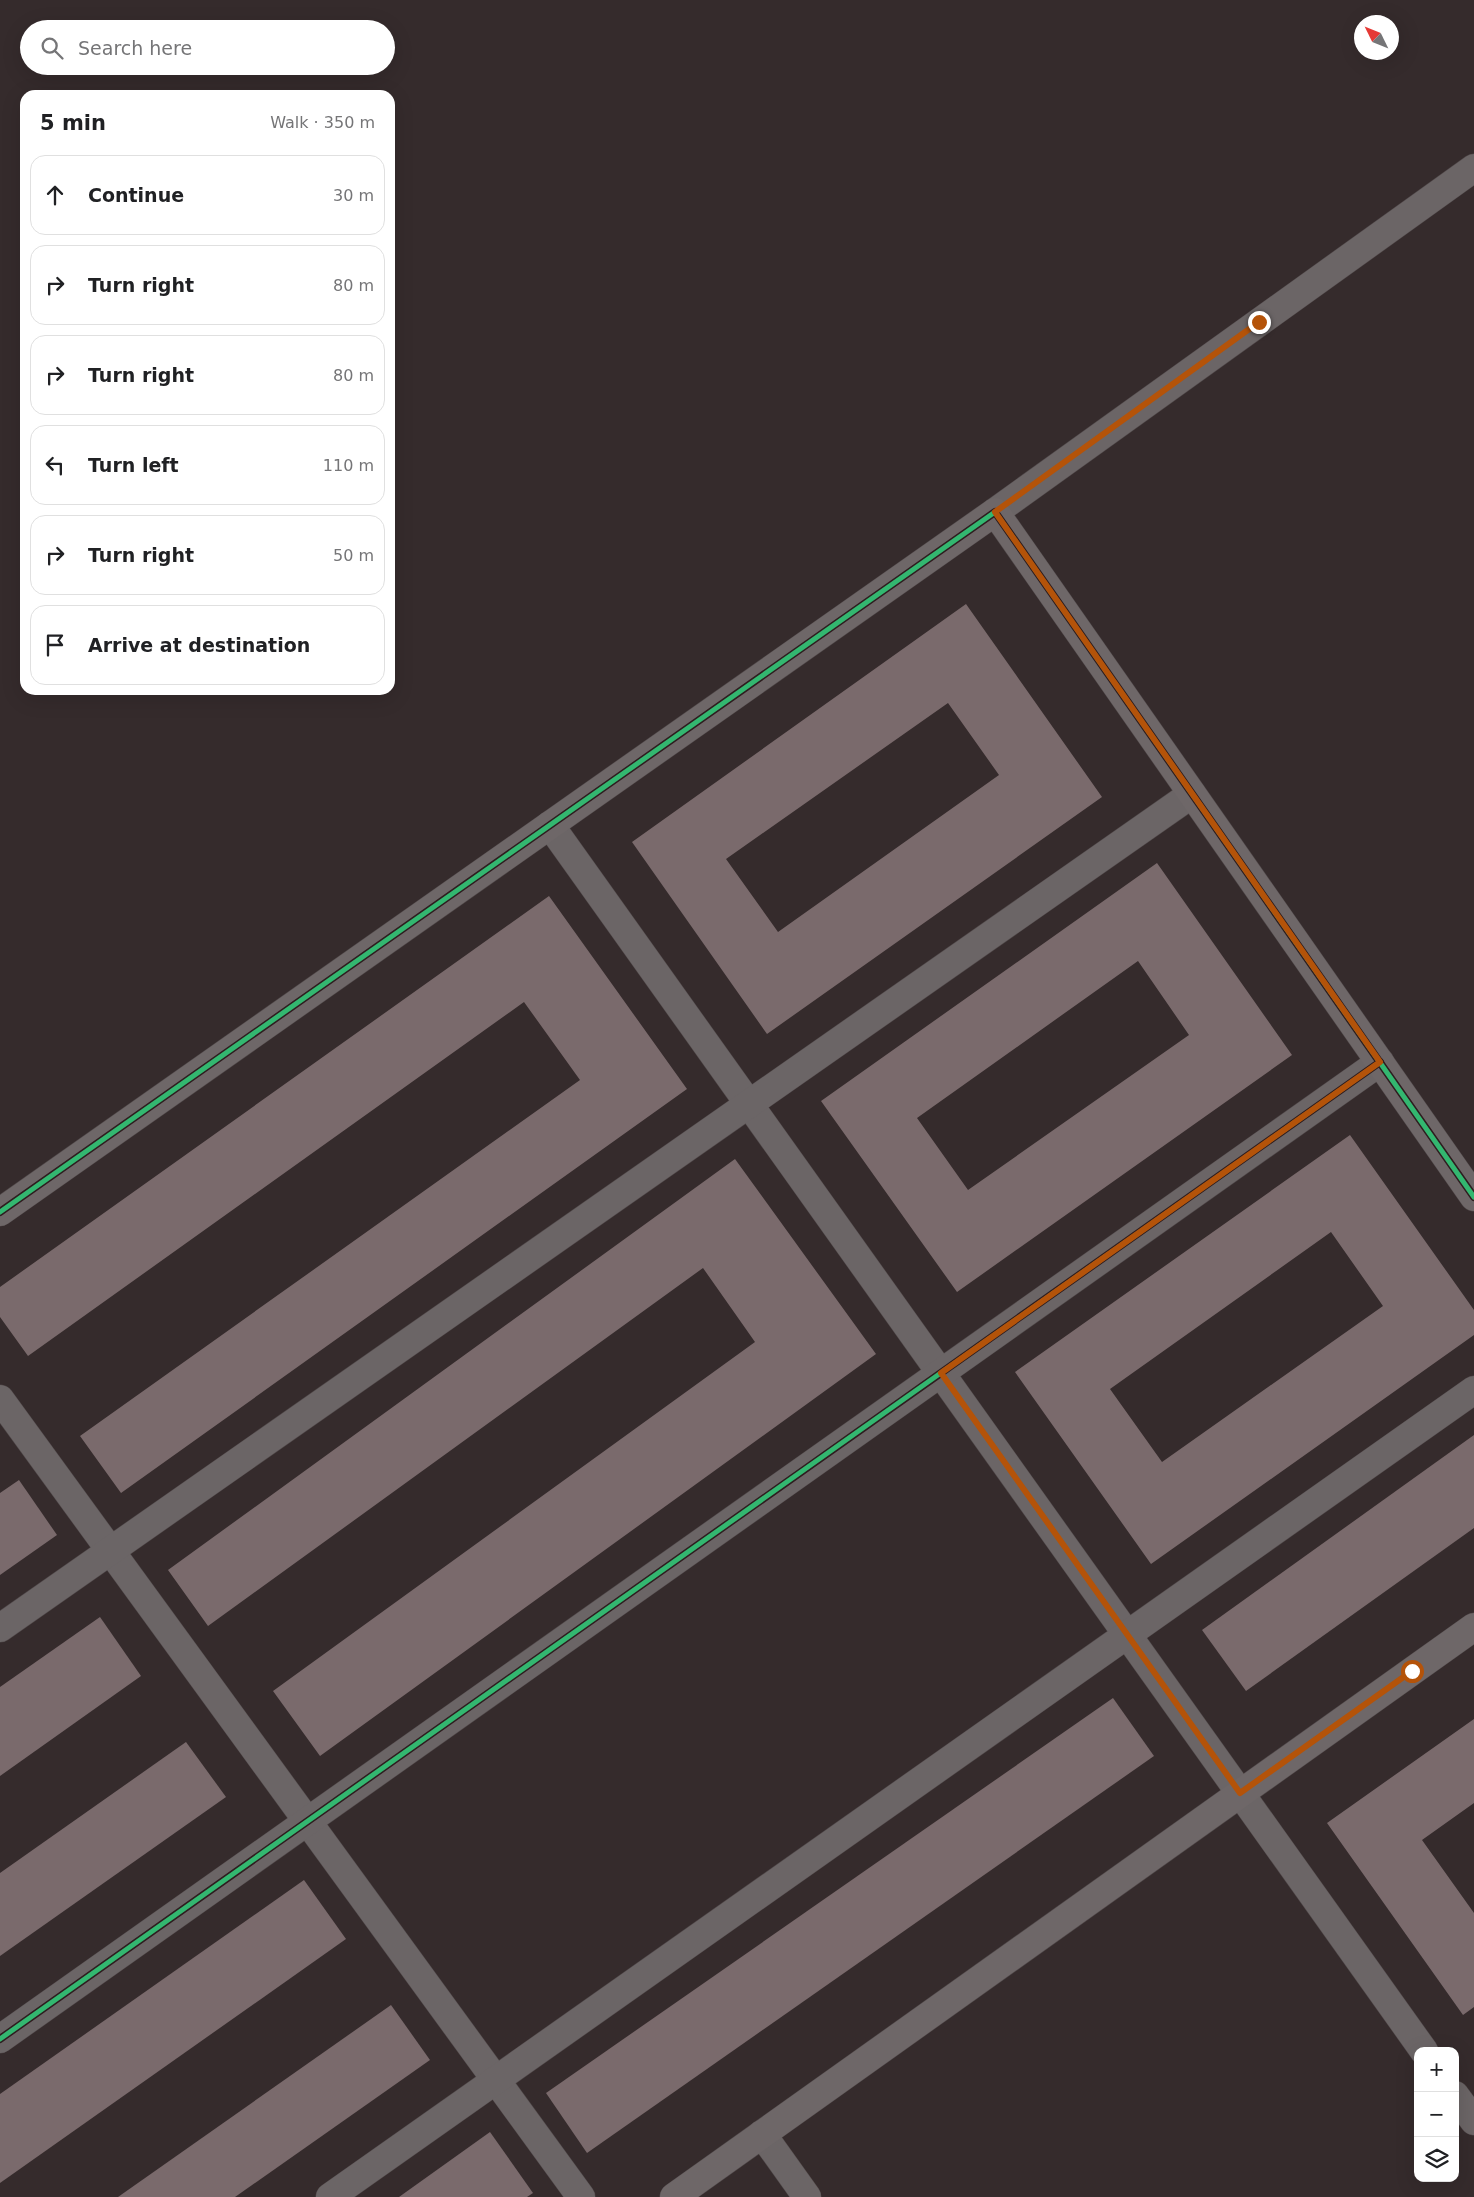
<!DOCTYPE html>
<meta charset="utf-8">
<style>
:root{--surface:#fff;--page:#f6f6f6;--text:#202124;--muted:#757577;--line:#e0e0e0}
body{margin:0;font-family:"DejaVu Sans",sans-serif;background:var(--page);color:var(--text)}
.controls{position:absolute;right:15px;bottom:15px;display:grid;overflow:hidden;border-radius:10px;box-shadow:0 5px 20px #0002}
.controls button{width:45px;height:45px;display:grid;place-items:center;padding:0;border:0;border-bottom:1px solid var(--line);background:var(--surface);color:var(--text);font:25px sans-serif}
.compass{position:absolute;left:1354px;top:15px;width:45px;height:45px;border-radius:50%;background:var(--surface);box-shadow:0 5px 20px #0002;rotate:313deg}
.stop{position:absolute;width:15px;height:15px;margin:-11px;border:4px solid #b45309;border-radius:50%;background:#fff}
.stop.end{background:#b45309;border-color:#fff;box-shadow:0 1px 5px #0008}
.list{margin:0;padding:0;list-style:none}
h2{display:flex;justify-content:space-between;align-items:center;height:65px;margin:0;padding:0 20px;font-size:21px}
h2 small{font-size:16px;font-weight:400;color:var(--muted)}
.list li{display:grid;grid-template-columns:32px 1fr auto;gap:15px;align-items:center;box-sizing:border-box;height:80px;margin:0 10px 10px;padding:0 10px;border:1px solid var(--line);border-radius:15px}
.list b{display:block;font-size:19px;white-space:nowrap}
.list em{font-size:16px;font-style:normal;color:var(--muted)}
.icon{flex:none;width:28px;height:28px;fill:none;stroke:currentColor;stroke-width:2;stroke-linecap:round;stroke-linejoin:round}
.map{position:relative;flex:none;width:1474px;height:2197px;overflow:hidden}
.search{position:absolute;background:var(--surface);box-shadow:0 5px 20px #0002;left:20px;top:20px;width:375px;height:55px;display:flex;align-items:center;gap:12px;box-sizing:border-box;padding:0 18px;border-radius:28px;color:var(--muted);font-size:19px}
.panel{position:absolute;background:var(--surface);box-shadow:0 5px 20px #0002;left:20px;top:90px;width:375px;height:605px;border-radius:15px}
.map>svg:first-child{display:block}
.building{fill:#7a6a6c;fill-rule:evenodd}
.lines{fill:none;stroke-linecap:round;stroke-linejoin:round}
.street-casing{stroke:#4f4748;stroke-width:29}
.secondary-casing{stroke:#4f4748;stroke-width:29}
.street{stroke:#6b6566;stroke-width:28}
.secondary{stroke:#6e6768;stroke-width:28}
.cycleway-casing{stroke:#2e1d1f;stroke-width:8}
.cycleway{stroke:#33b770;stroke-width:5}
.route{stroke:#b45309;stroke-width:6}
</style>
<div class="map">
<svg width="1474" height="2197" viewBox="0 0 1474 2197">
<rect width="100%" height="100%" fill="#352b2c"/>
<g class="building">
<path d="M 966,604 L 1102,797 L 767,1034 L 632,842 ZM 948,703 L 999,775 L 778,932 L 726,859 Z"/>
<path d="M 1157,863 L 1292,1055 L 957,1292 L 821,1101 ZM 1138,961 L 1189,1035 L 968,1190 L 917,1118 Z"/>
<path d="M 549,896 L 687,1089 L 121,1493 L 80,1436 L 580,1080 L 524,1002 L 28,1356 L 0,1317 L 0,1287 Z"/>
<path d="M 1350,1135 L 1474,1310 L 1474,1335 L 1151,1564 L 1015,1372 ZM 1331,1232 L 1383,1306 L 1162,1462 L 1110,1389 Z"/>
<path d="M 735,1159 L 876,1354 L 320,1756 L 273,1691 L 755,1342 L 703,1268 L 208,1626 L 168,1570 Z"/>
<path d="M 1474,1435 L 1474,1528 L 1246,1691 L 1202,1630 Z"/>
<path d="M 19,1480 L 57,1535 L 0,1575 L 0,1493 Z"/>
<path d="M 100,1617 L 141,1676 L 0,1776 L 0,1687 Z"/>
<path d="M 1113,1698 L 1154,1756 L 587,2153 L 546,2093 Z"/>
<path d="M 1474,1719 L 1474,1803 L 1422,1840 L 1474,1913 L 1474,2007 L 1463,2015 L 1327,1823 Z"/>
<path d="M 186,1742 L 226,1797 L 0,1956 L 0,1873 Z"/>
<path d="M 304,1880 L 346,1939 L 0,2183 L 0,2094 Z"/>
<path d="M 391,2005 L 430,2060 L 235,2197 L 118,2197 Z"/>
<path d="M 490,2132 L 533,2193 L 527,2197 L 399,2197 Z"/>
</g>
<g class="lines">
<defs>
<g id="street">
<path d="M 995,512 L 1474,168"/>
<path d="M 550,825 L 1424,2051"/>
<path d="M 0,1399 L 581,2197"/>
<path d="M 0,1628 L 1192,794"/>
<path d="M 0,2039 L 1380,1062"/>
<path d="M 1455,2095 L 1474,2121"/>
<path d="M 762,2134 L 807,2197"/>
<path d="M 330,2197 L 1474,1390"/>
</g>
<g id="secondary">
<path d="M 0,1212 L 995,512 L 1474,1197"/>
<path d="M 674,2197 L 1474,1627"/>
</g>
</defs>
<use href="#street" class="street-casing"/>
<use href="#secondary" class="secondary-casing"/>
<use href="#street" class="street"/>
<use href="#secondary" class="secondary"/>
<defs>
<g id="cycleway">
<path d="M 0,1212 L 995,512 L 1474,1197"/>
<path d="M 0,2039 L 1380,1062"/>
</g>
</defs>
<use href="#cycleway" class="cycleway-casing"/>
<use href="#cycleway" class="cycleway"/>
</g>
<g class="lines">
<path class="route" d="M 1259,322 L 995,512 L 1380,1062 L 941,1373 L 1240,1793 L 1412,1671"/>
</g>
</svg>
<div class="controls">
<button>+</button>
<button>−</button>
<button><svg class="icon" aria-label="layers" viewBox="0 0 24 24"><path d="M12 4l9 5-9 5-9-5zM3 14l9 5 9-5"/></svg></button>
</div>
<svg class="compass" viewBox="-18 -18 36 36"><path d="M0-13l5 13h-10z" fill="#e53935"/><path d="M0 13l5-13h-10z" fill="#757577"/></svg>
<div class="stop" style="left:1412px;top:1671px"></div>
<div class="stop end" style="left:1259px;top:322px"></div>
<div class="search"><svg class="icon" aria-label="search" viewBox="0 0 24 24"><circle cx="10" cy="10" r="6"/><path d="M15 15l6 6"/></svg>Search here</div>
<section class="panel">
<h2>5 min<small>Walk · 350 m</small></h2>
<ul class="list">
<li><svg class="icon" aria-label="ahead" viewBox="0 0 24 24"><path d="M12 20V5M6 11l6-6 6 6"/></svg><div><b>Continue</b></div><em>30 m</em></li>
<li><svg class="icon" aria-label="right" viewBox="0 0 24 24"><path d="M7 20v-9h11M14 6l5 5-5 5"/></svg><div><b>Turn right</b></div><em>80 m</em></li>
<li><svg class="icon" aria-label="right" viewBox="0 0 24 24"><path d="M7 20v-9h11M14 6l5 5-5 5"/></svg><div><b>Turn right</b></div><em>80 m</em></li>
<li><svg class="icon" aria-label="left" viewBox="0 0 24 24"><path d="M17 20v-9H6M10 6l-5 5 5 5"/></svg><div><b>Turn left</b></div><em>110 m</em></li>
<li><svg class="icon" aria-label="right" viewBox="0 0 24 24"><path d="M7 20v-9h11M14 6l5 5-5 5"/></svg><div><b>Turn right</b></div><em>50 m</em></li>
<li><svg class="icon" aria-label="arrive" viewBox="0 0 24 24"><path d="M6 21V4h12l-3 4 3 4H6"/></svg><div><b>Arrive at destination</b></div></li>
</ul>
</section>
</div>
